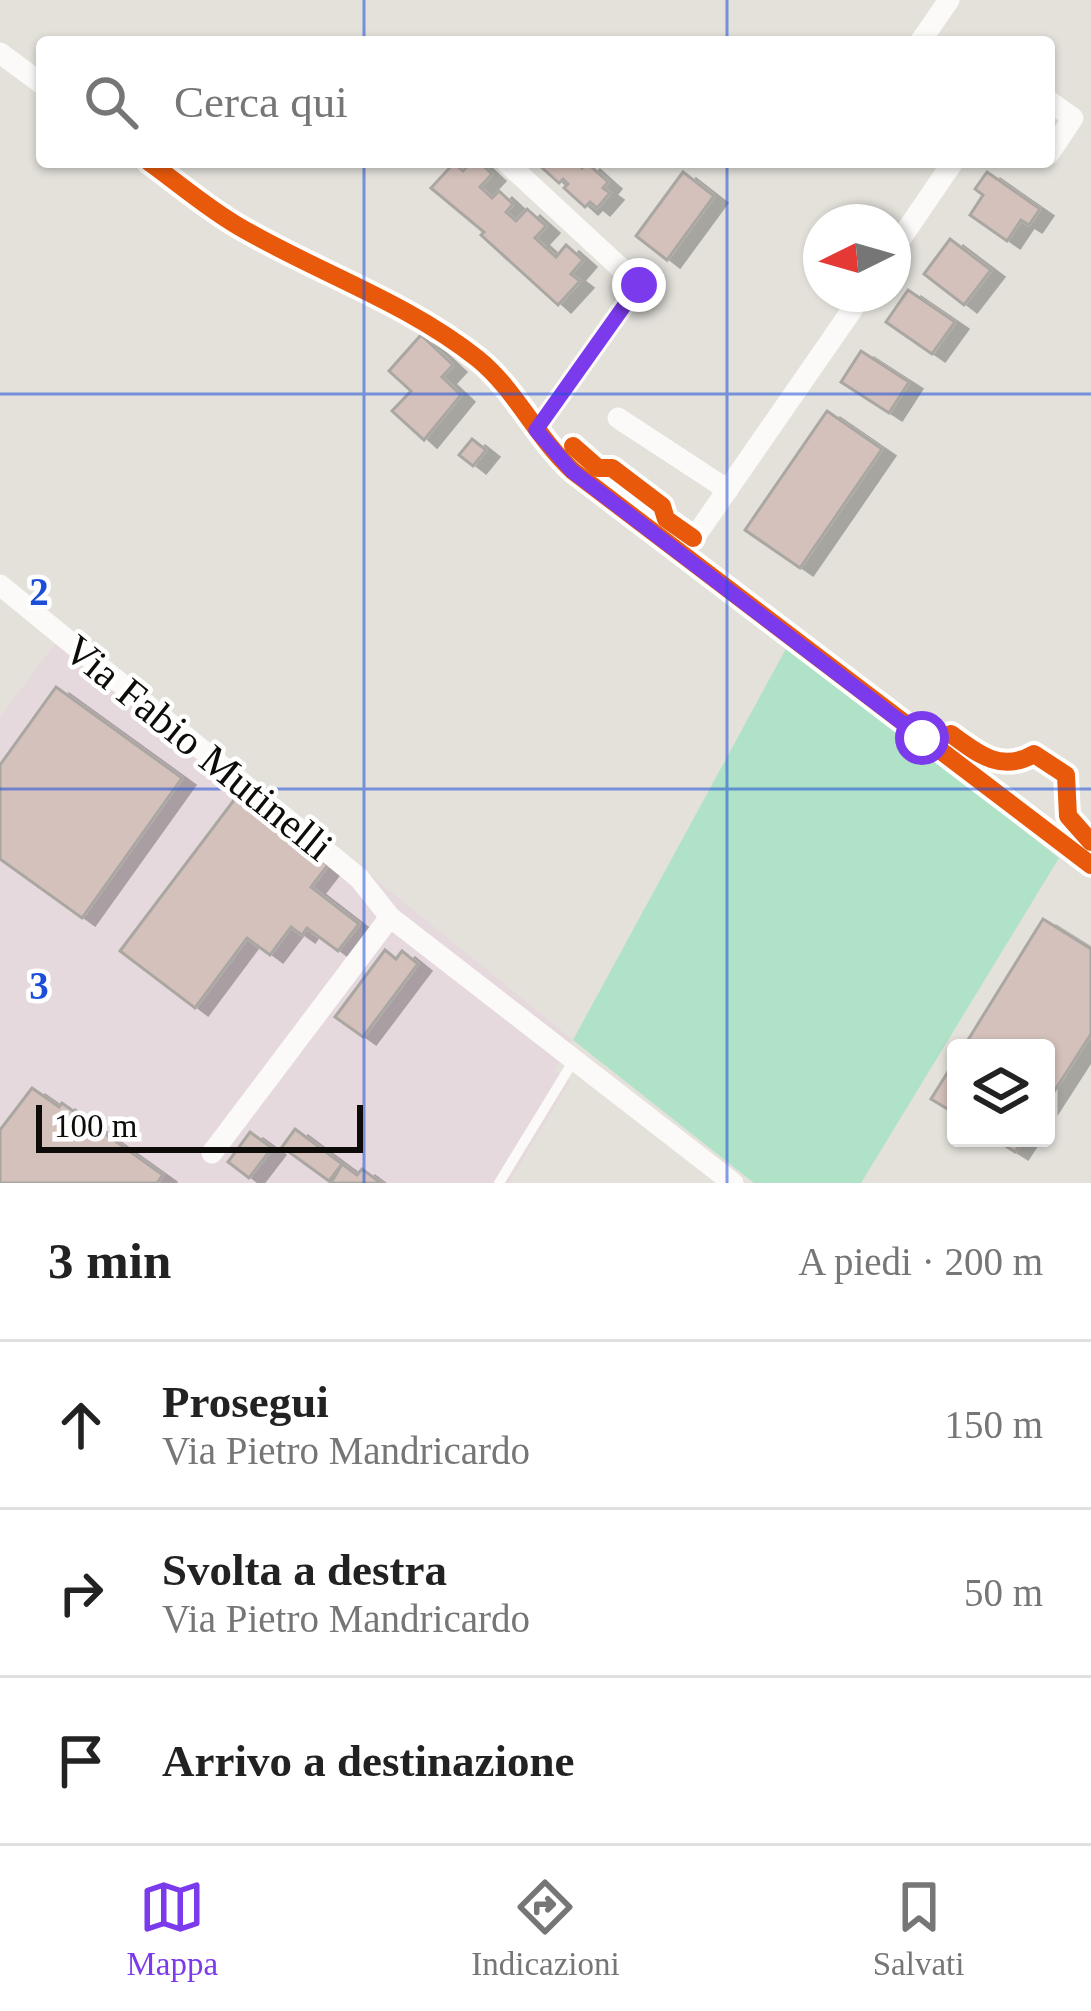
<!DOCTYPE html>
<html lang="it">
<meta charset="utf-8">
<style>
:root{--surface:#fff;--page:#f2f2f2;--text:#222;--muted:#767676;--line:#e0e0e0;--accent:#7c3aed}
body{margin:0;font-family:"Times New Roman",serif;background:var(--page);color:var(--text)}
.controls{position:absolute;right:36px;bottom:36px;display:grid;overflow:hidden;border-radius:12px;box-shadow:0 3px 9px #0004}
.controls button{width:108px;height:108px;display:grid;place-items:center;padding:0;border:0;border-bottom:3px solid var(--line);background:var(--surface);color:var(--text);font:60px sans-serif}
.compass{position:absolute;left:803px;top:204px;width:108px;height:108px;border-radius:50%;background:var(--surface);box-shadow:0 3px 9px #0004;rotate:265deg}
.scale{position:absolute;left:36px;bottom:30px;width:327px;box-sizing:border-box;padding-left:12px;border:6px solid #0d0c08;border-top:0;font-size:33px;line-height:42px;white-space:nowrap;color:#0d0c08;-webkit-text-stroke:9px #fff;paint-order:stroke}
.stop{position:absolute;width:36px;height:36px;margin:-27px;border:9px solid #7c3aed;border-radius:50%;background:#fff}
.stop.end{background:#7c3aed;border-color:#fff;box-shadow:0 3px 12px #0008}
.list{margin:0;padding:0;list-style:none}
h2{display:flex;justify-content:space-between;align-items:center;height:156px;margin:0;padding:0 48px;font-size:51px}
h2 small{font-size:39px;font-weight:400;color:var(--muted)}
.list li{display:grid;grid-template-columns:78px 1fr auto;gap:36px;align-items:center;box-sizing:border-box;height:168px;padding:0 48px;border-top:3px solid var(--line)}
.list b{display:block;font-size:45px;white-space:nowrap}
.list p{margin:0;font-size:39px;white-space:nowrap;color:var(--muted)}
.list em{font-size:39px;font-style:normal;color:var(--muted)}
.icon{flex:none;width:66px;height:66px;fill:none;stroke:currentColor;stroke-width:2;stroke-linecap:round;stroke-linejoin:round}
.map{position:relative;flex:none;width:1091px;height:1183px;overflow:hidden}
.search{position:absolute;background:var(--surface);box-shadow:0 3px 9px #0004;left:36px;right:36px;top:36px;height:132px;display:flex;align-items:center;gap:30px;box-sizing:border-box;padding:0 42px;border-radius:12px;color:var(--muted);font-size:45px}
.sheet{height:660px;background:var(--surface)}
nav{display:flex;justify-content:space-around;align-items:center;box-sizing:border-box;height:168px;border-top:3px solid var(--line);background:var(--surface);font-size:33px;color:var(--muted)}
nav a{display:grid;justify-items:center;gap:6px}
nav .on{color:var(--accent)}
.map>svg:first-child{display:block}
.industrial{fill:#e6d9dd}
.green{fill:#b0e2c8}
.building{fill:#d4c1bb;stroke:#aaa7a3;stroke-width:3;filter:url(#shadow)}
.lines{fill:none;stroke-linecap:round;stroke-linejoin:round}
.lane{stroke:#fbfaf9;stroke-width:10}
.street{stroke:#fbfaf9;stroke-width:21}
.cycleway-casing{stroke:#fff;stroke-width:26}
.cycleway{stroke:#e8590c;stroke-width:18}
.route{stroke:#7c3aed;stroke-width:15}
.grid{fill:none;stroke:#1d4ed8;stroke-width:3;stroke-opacity:0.55}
.labels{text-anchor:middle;stroke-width:9;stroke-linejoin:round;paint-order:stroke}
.street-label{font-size:42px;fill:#0d0c08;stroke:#fff}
.grid-label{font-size:39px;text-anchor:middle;font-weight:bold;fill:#1d4ed8;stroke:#fff;stroke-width:9;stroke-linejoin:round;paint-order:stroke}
</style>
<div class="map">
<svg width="1091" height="1183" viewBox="0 0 1091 1183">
<defs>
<filter id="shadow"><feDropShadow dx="13" dy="7" stdDeviation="0" flood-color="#0004"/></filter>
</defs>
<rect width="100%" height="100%" fill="#e3e1da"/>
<path class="industrial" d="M 67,628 L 573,1040 L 555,1070 L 570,1081 L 509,1183 L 0,1183 L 0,717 Z"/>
<path class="green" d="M 788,645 L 1059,858 L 861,1183 L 754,1183 L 573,1040 Z"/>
<g class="building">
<path d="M 471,162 L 479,162 L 492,174 L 480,187 L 492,198 L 499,191 L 513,204 L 506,212 L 516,221 L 527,209 L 546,226 L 535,238 L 556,257 L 566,245 L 583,260 L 571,274 L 580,281 L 558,305 L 481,235 L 484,232 L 431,188 L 454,163 L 463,171 Z"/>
<path d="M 541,162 L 579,162 L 582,168 L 587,163 L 608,182 L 603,188 L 610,193 L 597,208 L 590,202 L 585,207 L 564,188 L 568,184 L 563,179 L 559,183 L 539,165 Z"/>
<path d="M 683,172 L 714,196 L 667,260 L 636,236 Z"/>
<path d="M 987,172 L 1040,209 L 1029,225 L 1021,220 L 1007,241 L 970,215 L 983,195 L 975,189 Z"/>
<path d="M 950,239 L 991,270 L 964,305 L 924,274 Z"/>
<path d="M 908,290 L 955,322 L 932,354 L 886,322 Z"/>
<path d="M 421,335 L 453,365 L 442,377 L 461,395 L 424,440 L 392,411 L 411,391 L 389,371 Z"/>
<path d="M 861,351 L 909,382 L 889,413 L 841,382 Z"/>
<path d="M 827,411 L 882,449 L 800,568 L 745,530 Z"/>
<path d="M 472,439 L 486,450 L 473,466 L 459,455 Z"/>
<path d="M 56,687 L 182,778 L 82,918 L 0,859 L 0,765 Z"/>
<path d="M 237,796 L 328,865 L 311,887 L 359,924 L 338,951 L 307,928 L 302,935 L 291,927 L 270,955 L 247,938 L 195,1008 L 120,951 Z"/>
<path d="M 1043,919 L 1091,949 L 1091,1034 L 1046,1104 L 1046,1048 L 963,1048 Z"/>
<path d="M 385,950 L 396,959 L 402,951 L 418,964 L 363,1037 L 335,1017 Z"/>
<path d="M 956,1059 L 956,1114 L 931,1099 Z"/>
<path d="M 32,1088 L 59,1107 L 62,1103 L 163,1175 L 157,1183 L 0,1183 L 0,1130 Z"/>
<path d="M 295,1129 L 342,1164 L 329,1181 L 282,1147 Z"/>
<path d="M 250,1132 L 272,1148 L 249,1178 L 228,1162 Z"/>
<path d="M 993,1138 L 1024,1138 L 1015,1152 Z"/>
<path d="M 342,1164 L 357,1175 L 362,1169 L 381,1183 L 331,1183 Z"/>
</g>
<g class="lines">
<path class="lane" d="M 499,1183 L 574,1060"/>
<g class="street">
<path d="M 920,42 L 949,0"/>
<path d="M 0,53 L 42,84"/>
<path d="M 1049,101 L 1073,118 L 1049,154"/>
<path d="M 149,162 C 178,183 207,208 238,226 C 318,273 405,301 478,359 C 516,390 536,437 573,471 L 1091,865"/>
<path d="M 506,162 L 639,285 L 536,430"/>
<path d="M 893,250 L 953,162"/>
<path d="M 618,418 L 728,490"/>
<path d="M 683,554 L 863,294"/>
<path d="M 0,585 L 359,878 L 390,917 L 733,1183"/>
<path d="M 212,1153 L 390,917"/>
</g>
<defs>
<g id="cycleway">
<path d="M 149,162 C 178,183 207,208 238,226 C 318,273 405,301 478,359 C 516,390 536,437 573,471 L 1091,865"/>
<path d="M 573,446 L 598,468 L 612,468 L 662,506 L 666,519 L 693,538"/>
<path d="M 951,734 C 978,754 1001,773 1034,754 L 1066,775 L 1068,816 L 1091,842"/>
</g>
</defs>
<use href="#cycleway" class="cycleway-casing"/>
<use href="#cycleway" class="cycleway"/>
</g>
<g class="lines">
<path class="route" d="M 639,285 L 536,430 L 572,471 L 922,738"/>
</g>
<path class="grid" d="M 364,0 L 364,42M 727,0 L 727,42M 364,162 L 364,1183M 727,162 L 727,1183M 0,394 L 1091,394M 0,789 L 1091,789"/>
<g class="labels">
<g class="street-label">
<text transform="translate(199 747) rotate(39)" y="15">Via Fabio Mutinelli</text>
</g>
</g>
<g class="grid-label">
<text x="39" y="605">2</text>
<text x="39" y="999">3</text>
</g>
</svg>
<div class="controls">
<button><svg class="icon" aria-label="layers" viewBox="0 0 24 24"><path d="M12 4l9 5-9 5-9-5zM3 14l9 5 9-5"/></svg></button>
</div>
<svg class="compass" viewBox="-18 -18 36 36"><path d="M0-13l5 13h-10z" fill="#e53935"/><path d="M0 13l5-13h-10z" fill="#767676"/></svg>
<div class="scale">100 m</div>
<div class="stop" style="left:922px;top:738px"></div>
<div class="stop end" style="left:639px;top:285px"></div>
<div class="search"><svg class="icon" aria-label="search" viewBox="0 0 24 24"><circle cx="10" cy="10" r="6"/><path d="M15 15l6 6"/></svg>Cerca qui</div>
</div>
<section class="sheet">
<h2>3 min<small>A piedi · 200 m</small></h2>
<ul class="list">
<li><svg class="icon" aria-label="ahead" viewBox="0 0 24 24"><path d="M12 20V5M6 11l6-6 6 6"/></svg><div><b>Prosegui</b><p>Via Pietro Mandricardo</p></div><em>150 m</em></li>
<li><svg class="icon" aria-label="right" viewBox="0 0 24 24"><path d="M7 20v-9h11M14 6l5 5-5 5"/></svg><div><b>Svolta a destra</b><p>Via Pietro Mandricardo</p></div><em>50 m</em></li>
<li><svg class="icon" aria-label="arrive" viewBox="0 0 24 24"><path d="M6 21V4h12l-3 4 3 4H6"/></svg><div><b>Arrivo a destinazione</b></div></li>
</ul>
</section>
<nav>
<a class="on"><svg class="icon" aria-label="map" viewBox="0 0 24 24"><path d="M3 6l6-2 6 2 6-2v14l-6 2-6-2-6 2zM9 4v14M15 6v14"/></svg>Mappa</a>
<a><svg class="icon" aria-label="directions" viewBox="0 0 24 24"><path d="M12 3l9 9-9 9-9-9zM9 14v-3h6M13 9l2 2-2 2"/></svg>Indicazioni</a>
<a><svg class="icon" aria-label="saved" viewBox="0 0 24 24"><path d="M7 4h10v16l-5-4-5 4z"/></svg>Salvati</a>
</nav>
